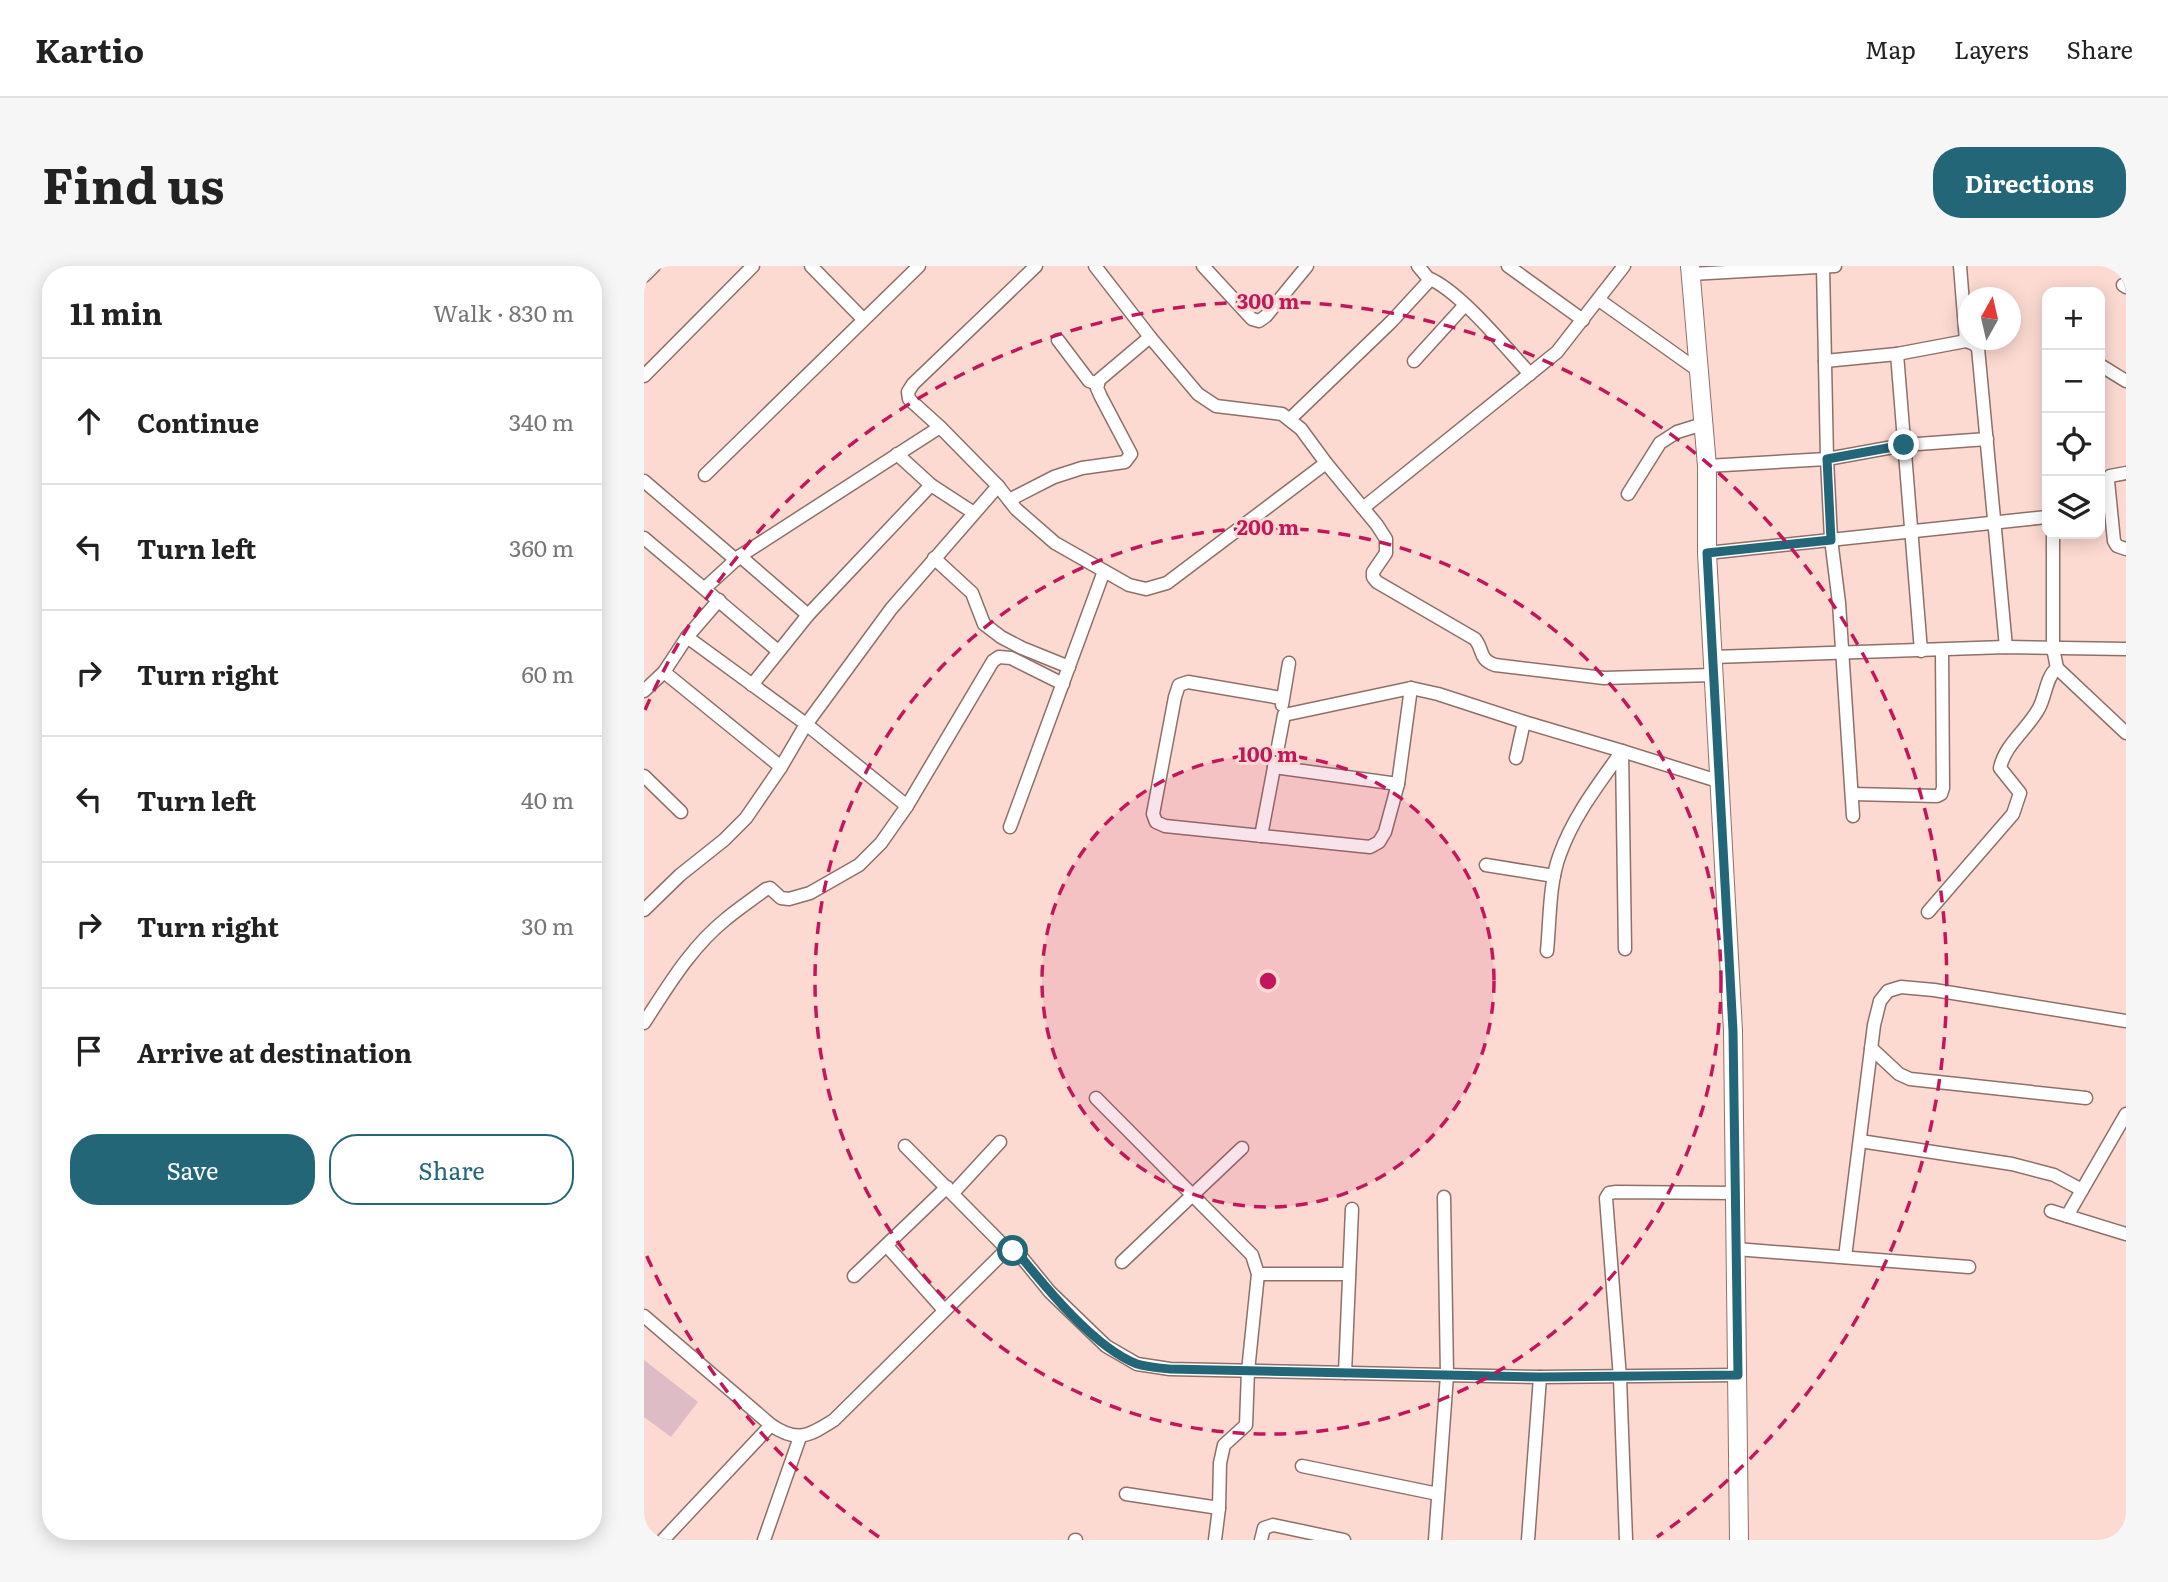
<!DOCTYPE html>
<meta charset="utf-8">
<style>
:root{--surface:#fff;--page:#f6f6f6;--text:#222;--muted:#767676;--line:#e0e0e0;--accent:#236678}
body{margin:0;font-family:Literata,serif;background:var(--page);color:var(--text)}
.controls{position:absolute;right:21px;top:21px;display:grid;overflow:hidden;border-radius:14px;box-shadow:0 4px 18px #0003}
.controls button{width:63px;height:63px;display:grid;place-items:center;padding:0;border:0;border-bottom:2px solid var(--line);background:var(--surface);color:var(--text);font:35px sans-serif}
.compass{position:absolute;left:1314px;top:21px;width:63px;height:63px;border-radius:50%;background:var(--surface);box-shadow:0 4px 18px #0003;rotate:8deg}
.stop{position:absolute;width:21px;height:21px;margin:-16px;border:5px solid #236678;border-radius:50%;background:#fff}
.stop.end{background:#236678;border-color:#fff;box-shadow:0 2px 7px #0008}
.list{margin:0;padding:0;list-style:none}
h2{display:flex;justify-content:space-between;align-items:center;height:91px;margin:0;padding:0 28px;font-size:30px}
h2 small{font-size:23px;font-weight:400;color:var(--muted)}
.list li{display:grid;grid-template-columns:46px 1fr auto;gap:21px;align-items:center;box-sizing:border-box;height:126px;padding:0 28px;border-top:2px solid var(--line)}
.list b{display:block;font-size:26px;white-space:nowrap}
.list em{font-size:23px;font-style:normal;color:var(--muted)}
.actions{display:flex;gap:14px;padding:21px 28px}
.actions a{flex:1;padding:16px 0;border:2px solid var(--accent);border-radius:28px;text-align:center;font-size:24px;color:var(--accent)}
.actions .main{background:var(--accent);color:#fff}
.icon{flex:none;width:38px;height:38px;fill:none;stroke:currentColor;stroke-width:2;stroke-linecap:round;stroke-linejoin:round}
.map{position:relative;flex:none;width:1482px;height:1274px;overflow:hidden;border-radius:28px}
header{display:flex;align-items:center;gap:42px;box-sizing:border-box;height:98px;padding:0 35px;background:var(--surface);border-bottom:2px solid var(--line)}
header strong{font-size:33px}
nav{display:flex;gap:38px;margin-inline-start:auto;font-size:24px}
.intro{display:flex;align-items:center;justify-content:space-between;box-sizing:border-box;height:168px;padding:0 42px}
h1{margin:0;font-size:49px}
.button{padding:18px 32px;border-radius:28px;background:var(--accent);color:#fff;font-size:24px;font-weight:700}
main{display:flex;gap:42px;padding:0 42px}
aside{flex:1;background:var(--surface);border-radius:28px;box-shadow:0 4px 18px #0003}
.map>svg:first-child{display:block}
.building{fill:#ddbcc6}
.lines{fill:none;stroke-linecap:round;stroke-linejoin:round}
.street-casing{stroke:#8e7069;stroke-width:15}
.secondary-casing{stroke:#8e7069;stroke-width:20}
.street{stroke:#fff;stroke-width:12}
.secondary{stroke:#fff;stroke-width:18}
.route{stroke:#236678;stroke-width:9}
.ring{fill:none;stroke:#c2185b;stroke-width:3.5;stroke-dasharray:12 9}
.centre{fill:#c2185b;stroke:#fcdad2;stroke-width:3.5}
.ring-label{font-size:21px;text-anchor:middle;font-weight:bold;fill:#c2185b;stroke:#fcdad2;stroke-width:6;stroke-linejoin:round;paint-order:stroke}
</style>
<header>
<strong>Kartio</strong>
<nav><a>Map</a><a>Layers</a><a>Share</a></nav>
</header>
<div class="intro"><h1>Find us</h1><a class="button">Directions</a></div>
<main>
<aside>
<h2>11 min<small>Walk · 830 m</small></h2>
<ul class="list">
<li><svg class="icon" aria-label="ahead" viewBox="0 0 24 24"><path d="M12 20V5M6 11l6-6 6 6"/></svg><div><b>Continue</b></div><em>340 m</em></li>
<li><svg class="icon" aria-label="left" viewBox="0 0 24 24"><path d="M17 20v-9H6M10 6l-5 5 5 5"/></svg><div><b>Turn left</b></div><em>360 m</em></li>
<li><svg class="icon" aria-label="right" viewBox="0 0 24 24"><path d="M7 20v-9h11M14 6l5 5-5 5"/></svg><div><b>Turn right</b></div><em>60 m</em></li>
<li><svg class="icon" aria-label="left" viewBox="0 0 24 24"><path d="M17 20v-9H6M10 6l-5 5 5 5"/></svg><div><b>Turn left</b></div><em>40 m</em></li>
<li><svg class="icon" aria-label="right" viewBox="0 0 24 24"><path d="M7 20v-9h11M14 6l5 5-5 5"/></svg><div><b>Turn right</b></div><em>30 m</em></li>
<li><svg class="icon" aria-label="arrive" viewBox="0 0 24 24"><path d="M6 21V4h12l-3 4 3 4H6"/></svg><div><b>Arrive at destination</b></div></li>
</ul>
<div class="actions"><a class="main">Save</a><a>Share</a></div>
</aside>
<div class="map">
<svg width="1482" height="1274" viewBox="0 0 1482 1274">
<rect width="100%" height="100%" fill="#fcdad2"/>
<path class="building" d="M 0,1094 L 54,1136 L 27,1171 L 0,1151 Z"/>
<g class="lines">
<defs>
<g id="street">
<path d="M 167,0 L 219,53"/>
<path d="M 392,0 L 269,118 L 264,126 L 265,133 L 296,161 L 354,220 L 372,243 L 411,277 L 485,319 L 502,323 L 523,317 L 682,197"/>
<path d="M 451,0 L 506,71 L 554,128 L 572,140 L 638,148 L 657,163 L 682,197 L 733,259 L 742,273 L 742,287 L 729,306 L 729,311 L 733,316 L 831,373 C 840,384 834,393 851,399 L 960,412 L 1069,409"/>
<path d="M 559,0 L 608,53 L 615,55 L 622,50 L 663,0"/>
<path d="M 864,0 L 939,54"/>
<path d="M 1179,0 L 1183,193 L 1187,273 L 1195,337 L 1209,550"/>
<path d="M 1316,0 L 1322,75"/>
<path d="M 1047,8 L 1191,0"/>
<path d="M 0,10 L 10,0"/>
<path d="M 784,12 C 815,24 862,82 886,108"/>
<path d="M 1479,19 L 1482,21"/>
<path d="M 955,34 L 1055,105"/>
<path d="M 414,74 L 445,115 L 454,118"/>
<path d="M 1253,88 L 1277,385"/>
<path d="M 770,95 L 820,40"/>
<path d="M 1181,95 L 1253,88 L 1322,75 L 1330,78 L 1334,82 L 1362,381"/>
<path d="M 1456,99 L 1482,115"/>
<path d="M 0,110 L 109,0"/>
<path d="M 646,153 L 748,55 L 783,17 L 784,12 L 774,0"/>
<path d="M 253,188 L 287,219 L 330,247"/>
<path d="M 1063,200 L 1183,193 L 1260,179 L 1343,173"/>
<path d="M 1482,207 L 1466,210 L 1464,215 L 1470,275 L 1473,280 L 1482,283"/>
<path d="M 61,209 L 275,0"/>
<path d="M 0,215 L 92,294"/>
<path d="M 984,228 L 1016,177 L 1033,166 L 1059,158"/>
<path d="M 365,234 L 410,211 L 438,202 L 481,196 L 487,188 L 457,131 L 453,122 L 455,114 L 506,71"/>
<path d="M 719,242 L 913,86 L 980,0"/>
<path d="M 1409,268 L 1409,382 L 1413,402 L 1482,467"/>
<path d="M 0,272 L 134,385"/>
<path d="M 1063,287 L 1403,251"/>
<path d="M 96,290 L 164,349"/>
<path d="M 290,292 L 328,327 L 340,358 L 357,371 L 378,382 L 425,401"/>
<path d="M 61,322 L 96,290 L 296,161"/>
<path d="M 43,371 L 162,458 L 263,540"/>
<path d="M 1069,391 L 1362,381 L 1482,383"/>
<path d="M 20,406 L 137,501"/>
<path d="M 108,419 L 164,349 L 287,219"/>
<path d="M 0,425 L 20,406 L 43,371 L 75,334"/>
<path d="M 637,432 L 544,416 L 535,419 L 531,431 L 509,548 L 512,556 L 521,560 L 726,581 L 735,576 L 741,566 L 754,518 L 767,422"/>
<path d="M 638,439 L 645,397"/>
<path d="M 872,492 L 880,456"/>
<path d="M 630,501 L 754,518"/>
<path d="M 0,510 L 37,546"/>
<path d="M 1208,528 L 1293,530 L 1297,528 L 1299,522 L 1298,384"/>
<path d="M 366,561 L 460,305"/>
<path d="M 617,570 L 640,449 L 767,422 L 794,428 L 880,456 L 978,485 L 1077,516"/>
<path d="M 842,599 L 910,610"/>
<path d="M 0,644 L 36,609 L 80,574 L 102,552 L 137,501 L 161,460 L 247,343 L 354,220"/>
<path d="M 1284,646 L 1369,548 L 1376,527 L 1356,502 C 1361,478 1384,463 1395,442 C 1402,429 1402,411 1413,402"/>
<path d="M 903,685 C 906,655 905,616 916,588 C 930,549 955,518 978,485 L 981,683"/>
<path d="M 0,757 C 24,720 47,681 82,653 C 95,642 109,633 122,623 L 126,622 L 137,632 L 145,633 L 166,627 L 215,599 L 237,577 L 263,540 L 349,395 L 355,391 L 367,392 L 419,418"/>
<path d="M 1227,782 L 1255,808 L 1266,813 L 1442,832"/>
<path d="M 452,832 L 608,989 L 614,1008 L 604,1105 L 602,1159 L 580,1179 L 576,1197 L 575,1242 L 571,1274"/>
<path d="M 1216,875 L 1368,898 L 1410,909 L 1438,924"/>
<path d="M 261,880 L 364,984"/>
<path d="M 309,927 L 356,876"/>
<path d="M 1407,945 L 1482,968"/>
<path d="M 1423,950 L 1482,848"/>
<path d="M 243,980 L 300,1044"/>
<path d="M 1092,983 L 1325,1001"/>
<path d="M 1201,991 L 1230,759 L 1236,735 L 1244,725 L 1257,721 L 1290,724 L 1482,755"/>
<path d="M 478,996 L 598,882"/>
<path d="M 614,1008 L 705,1008"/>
<path d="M 210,1010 L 303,921"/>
<path d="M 0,1050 L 127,1159 C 153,1177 165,1170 190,1154 L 360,986 L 369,985 L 374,987 L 406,1026 L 462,1080 L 493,1098 L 526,1103 L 896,1111 L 1094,1109"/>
<path d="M 701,1107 L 708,943"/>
<path d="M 658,1200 L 794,1228"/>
<path d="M 482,1228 L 575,1242"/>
<path d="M 19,1274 L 127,1159"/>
<path d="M 120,1274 L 156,1171"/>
<path d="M 431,1274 L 432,1274"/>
<path d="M 617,1274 L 620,1262 L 629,1259 L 700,1274"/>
<path d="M 791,1274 L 803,1109 L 800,931"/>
<path d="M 884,1274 L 896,1111"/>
<path d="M 982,1274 L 976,1112 L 962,932 L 965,927 L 972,926 L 1092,927"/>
</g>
<path id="secondary" d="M 1046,0 L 1063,200 L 1063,287 L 1089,765 L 1095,1274"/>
</defs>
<use href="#street" class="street-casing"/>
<use href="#secondary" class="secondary-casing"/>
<use href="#street" class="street"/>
<use href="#secondary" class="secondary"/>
</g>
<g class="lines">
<path class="route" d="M 369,985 L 374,987 C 402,1022 451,1082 493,1098 C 503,1101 515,1102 526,1103 L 896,1111 L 1094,1109 L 1089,765 L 1063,287 L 1187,274 L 1183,193 L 1260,179"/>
</g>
<circle cx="624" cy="715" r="226" fill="#c2185b" fill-opacity=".12"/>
<g class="ring">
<circle cx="624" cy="715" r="226"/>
<circle cx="624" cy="715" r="453"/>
<path d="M235 1271A679 679 0 0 1 1 986M1 444A679 679 0 1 1 1013 1271"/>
</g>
<circle cx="624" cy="715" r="10" class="centre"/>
<g class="ring-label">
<text x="624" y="43">300 m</text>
<text x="624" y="269">200 m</text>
<text x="624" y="496">100 m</text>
</g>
</svg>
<div class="controls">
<button>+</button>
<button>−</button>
<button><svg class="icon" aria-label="locate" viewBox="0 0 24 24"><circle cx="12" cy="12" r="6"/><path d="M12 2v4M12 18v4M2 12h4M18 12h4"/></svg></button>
<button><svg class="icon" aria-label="layers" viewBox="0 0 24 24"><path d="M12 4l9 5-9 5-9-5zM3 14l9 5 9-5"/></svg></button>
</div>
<svg class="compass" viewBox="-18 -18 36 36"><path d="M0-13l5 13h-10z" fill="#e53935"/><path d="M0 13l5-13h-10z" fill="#767676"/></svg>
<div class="stop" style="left:369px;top:985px"></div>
<div class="stop end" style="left:1260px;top:179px"></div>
</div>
</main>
